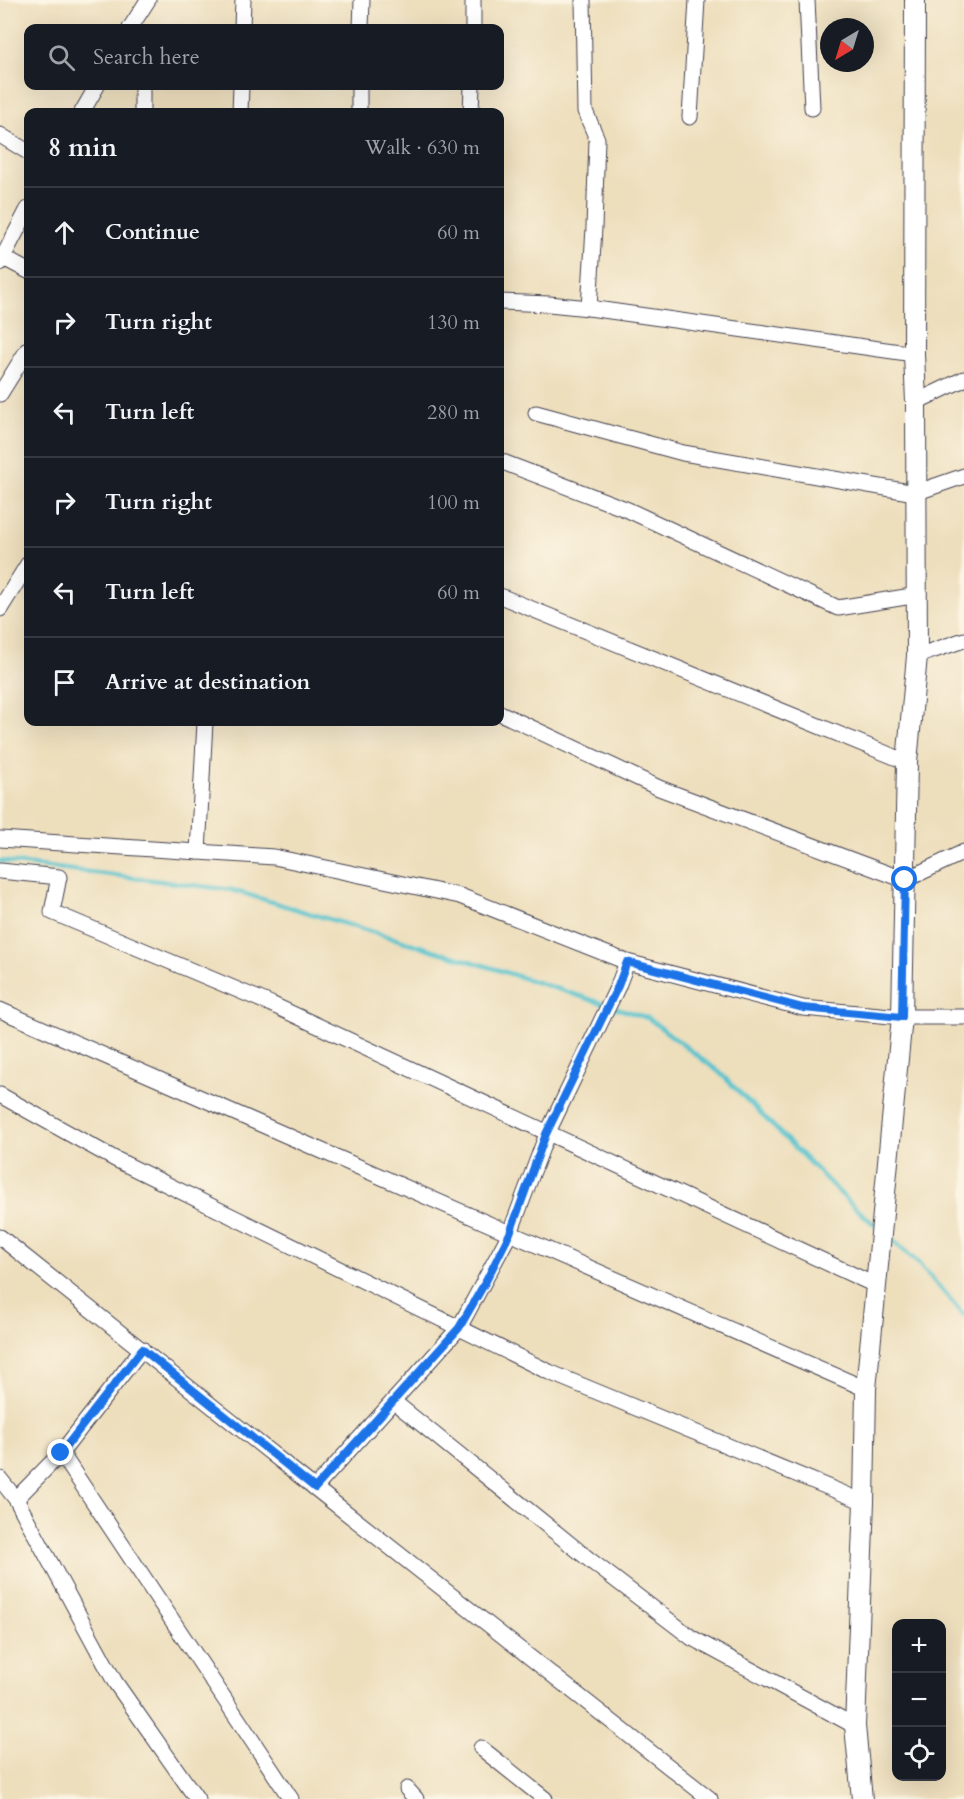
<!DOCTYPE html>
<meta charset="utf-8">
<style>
:root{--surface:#171b24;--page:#20242c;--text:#f1f3f6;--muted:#9ea1a6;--line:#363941}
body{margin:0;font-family:Cardo,serif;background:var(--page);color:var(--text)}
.controls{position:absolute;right:18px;bottom:18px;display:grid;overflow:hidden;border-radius:12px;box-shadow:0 6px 24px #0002}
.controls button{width:54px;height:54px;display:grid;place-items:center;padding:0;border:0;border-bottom:2px solid var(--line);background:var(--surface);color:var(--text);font:30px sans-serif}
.compass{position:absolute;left:820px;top:18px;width:54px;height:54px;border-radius:50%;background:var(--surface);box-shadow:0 6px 24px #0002;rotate:218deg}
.stop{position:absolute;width:18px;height:18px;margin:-14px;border:4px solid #1a73e8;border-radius:50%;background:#fff}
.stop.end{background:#1a73e8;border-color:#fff;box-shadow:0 2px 6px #0008}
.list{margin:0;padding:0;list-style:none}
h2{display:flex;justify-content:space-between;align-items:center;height:78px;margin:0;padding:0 24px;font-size:26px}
h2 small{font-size:20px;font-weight:400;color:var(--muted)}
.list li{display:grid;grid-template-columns:39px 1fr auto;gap:18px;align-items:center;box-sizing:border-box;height:90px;padding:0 24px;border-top:2px solid var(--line)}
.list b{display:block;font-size:22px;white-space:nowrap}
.list em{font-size:20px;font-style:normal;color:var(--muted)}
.icon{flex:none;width:33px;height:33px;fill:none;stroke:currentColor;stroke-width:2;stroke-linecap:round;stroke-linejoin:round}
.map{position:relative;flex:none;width:964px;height:1799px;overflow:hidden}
.search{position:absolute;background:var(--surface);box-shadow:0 6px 24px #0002;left:24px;top:24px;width:480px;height:66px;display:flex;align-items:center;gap:15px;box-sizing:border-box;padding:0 21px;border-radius:12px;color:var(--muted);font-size:22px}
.panel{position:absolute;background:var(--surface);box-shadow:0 6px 24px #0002;left:24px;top:108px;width:480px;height:618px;border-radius:12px}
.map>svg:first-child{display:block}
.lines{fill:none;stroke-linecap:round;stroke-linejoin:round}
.stream{stroke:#56c3cd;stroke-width:4.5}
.minor-casing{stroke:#403e4e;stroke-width:17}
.tertiary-casing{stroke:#403e4e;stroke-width:22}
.minor{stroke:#fff;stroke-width:15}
.tertiary{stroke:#fff;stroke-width:20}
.route{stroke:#1a73e8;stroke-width:8}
</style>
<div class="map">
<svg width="964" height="1799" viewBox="0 0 964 1799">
<rect width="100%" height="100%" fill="#fcf5e5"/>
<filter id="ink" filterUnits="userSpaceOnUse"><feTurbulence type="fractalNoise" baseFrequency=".0167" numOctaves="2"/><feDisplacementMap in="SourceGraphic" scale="12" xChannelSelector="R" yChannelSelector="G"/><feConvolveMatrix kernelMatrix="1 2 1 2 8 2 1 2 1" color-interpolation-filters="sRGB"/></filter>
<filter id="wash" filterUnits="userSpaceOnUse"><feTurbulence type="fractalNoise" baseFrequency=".008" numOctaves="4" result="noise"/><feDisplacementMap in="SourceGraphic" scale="24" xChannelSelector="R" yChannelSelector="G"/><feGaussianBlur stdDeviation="1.35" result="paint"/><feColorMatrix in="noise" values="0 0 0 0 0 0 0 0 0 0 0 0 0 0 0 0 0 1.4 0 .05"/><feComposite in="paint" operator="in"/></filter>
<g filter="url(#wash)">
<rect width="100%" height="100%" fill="#eddebc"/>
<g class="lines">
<g class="stream">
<path d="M 0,861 L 232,890 L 486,966 L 648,1018 L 719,1072 L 849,1202 L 876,1226"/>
<path d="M 887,1235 L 917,1262 L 964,1315"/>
</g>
</g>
</g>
<g filter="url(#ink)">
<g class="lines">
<defs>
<g id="minor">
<path d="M 583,0 L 585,111 L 597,139 L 594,228 L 589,308"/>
<path d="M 807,0 L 812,108"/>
<path d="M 130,28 L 148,0"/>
<path d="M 242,28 L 243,0"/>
<path d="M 361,28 L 362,0"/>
<path d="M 473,28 L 473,0"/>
<path d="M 142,86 L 142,112"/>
<path d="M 82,112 L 97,86"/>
<path d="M 240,112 L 241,86"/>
<path d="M 359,112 L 359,86"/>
<path d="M 471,112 L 472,86"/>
<path d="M 690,117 L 697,0"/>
<path d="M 0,135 L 28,152"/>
<path d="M 0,256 L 28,271"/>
<path d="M 0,263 L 28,209"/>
<path d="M 500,302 L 549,304 L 589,308 L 914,354"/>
<path d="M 0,394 L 28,349"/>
<path d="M 916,402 L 964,379"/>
<path d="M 536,413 L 683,453 L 915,493 L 964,476"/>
<path d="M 500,461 L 628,510 L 838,608 L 918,595"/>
<path d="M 500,596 L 907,762"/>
<path d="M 0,609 L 28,564"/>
<path d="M 917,656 L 964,640"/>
<path d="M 500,713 L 659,788 L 905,880 L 964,852"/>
<path d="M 0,839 L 274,857 L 460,896 L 627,962 L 803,1008 L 902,1017 L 964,1017"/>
<path d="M 198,852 L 205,722"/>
<path d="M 0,871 L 59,877 L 52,912 L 271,1004 L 877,1286"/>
<path d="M 0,1010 L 866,1389"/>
<path d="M 0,1095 L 115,1159 L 549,1372 L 864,1502"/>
<path d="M 0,1237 L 315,1488 L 710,1799"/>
<path d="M 393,1401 L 591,1561 L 692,1638 L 855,1726"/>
<path d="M 61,1453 L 291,1799"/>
<path d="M 0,1479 L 16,1499 L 115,1682 L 197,1799"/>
<path d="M 315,1488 L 459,1328 L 510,1233 L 547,1134 L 618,986 L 627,962"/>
<path d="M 16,1499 L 61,1453 L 142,1349"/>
<path d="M 481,1748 L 545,1799"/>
<path d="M 407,1789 L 416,1799"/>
</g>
<path id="tertiary" d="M 862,1799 L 855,1726 L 864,1502 L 866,1389 L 902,1017 L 907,762 L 917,656 L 916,402 L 914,354 L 915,0"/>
</defs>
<use href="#minor" class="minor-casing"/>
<use href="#tertiary" class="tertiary-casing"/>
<use href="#minor" class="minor"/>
<use href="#tertiary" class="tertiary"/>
</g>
</g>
<g class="lines" filter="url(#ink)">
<path class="route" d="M 61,1453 L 142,1349 L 315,1488 L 459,1328 L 486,1281 L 510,1233 L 546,1134 L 618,986 L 627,962 L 803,1008 L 902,1017 L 905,880"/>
</g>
</svg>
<div class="controls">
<button>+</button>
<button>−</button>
<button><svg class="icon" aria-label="locate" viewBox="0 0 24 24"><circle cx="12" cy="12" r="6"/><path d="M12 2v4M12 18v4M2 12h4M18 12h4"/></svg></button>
</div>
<svg class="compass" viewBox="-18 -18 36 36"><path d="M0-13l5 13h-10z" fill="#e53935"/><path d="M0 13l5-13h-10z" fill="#9ea1a6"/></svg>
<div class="stop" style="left:905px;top:880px"></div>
<div class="stop end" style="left:61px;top:1453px"></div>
<div class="search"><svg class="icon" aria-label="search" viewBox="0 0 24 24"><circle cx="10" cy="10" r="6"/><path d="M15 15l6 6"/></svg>Search here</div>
<section class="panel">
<h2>8 min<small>Walk · 630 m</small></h2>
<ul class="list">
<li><svg class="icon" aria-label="ahead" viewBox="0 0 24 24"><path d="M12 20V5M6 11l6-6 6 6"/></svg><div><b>Continue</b></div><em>60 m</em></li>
<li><svg class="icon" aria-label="right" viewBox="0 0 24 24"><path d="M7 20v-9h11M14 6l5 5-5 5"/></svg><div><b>Turn right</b></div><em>130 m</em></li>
<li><svg class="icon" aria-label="left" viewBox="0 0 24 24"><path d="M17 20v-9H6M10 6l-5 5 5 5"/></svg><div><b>Turn left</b></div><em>280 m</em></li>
<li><svg class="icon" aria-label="right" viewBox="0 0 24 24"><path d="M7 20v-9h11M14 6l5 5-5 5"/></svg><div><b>Turn right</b></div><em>100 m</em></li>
<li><svg class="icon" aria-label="left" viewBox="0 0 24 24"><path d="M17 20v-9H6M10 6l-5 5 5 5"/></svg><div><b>Turn left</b></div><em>60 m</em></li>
<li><svg class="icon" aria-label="arrive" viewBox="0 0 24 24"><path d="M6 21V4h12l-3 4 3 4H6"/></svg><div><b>Arrive at destination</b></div></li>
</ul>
</section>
</div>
